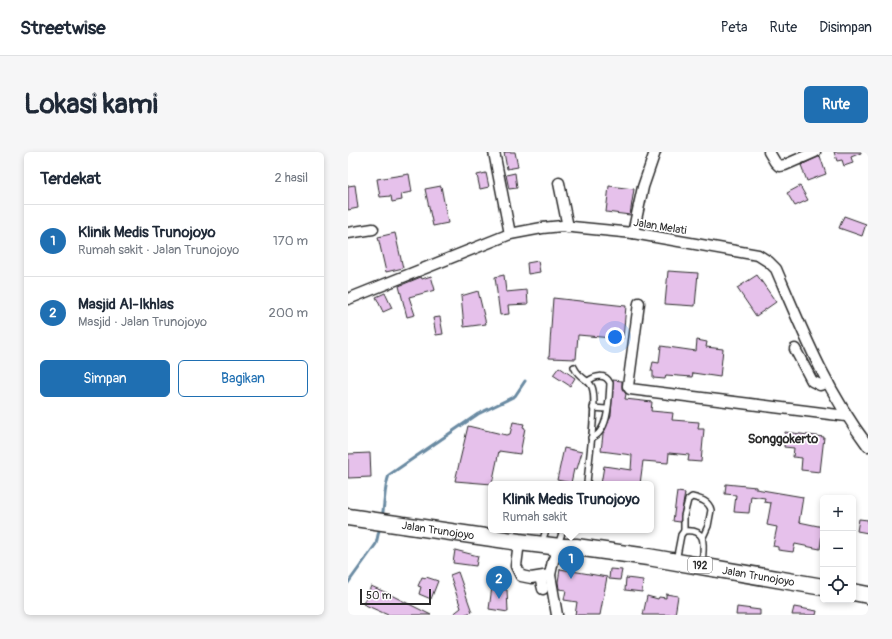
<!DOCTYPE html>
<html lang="id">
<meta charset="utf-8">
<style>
:root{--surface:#fff;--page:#f6f6f7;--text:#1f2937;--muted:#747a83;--line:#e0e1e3;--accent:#1f6fb2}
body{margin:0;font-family:Pangolin,sans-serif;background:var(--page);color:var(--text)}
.controls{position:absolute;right:12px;bottom:12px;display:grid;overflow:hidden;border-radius:6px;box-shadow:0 2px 6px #0003}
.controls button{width:36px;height:36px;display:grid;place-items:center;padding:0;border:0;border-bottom:1px solid var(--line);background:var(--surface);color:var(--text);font:20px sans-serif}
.scale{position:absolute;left:12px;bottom:10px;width:71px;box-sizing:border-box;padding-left:4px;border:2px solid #2b2b2b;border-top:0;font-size:11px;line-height:14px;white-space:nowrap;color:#2b2b2b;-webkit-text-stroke:3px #fff;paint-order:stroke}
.you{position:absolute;left:267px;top:185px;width:14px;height:14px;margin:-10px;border:3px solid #fff;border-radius:50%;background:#1a73e8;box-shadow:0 0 0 6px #1a73e833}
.badge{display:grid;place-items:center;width:26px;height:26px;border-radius:50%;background:var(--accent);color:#fff;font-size:13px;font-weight:700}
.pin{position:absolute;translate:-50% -33px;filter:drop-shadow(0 1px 2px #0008)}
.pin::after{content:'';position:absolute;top:21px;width:14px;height:12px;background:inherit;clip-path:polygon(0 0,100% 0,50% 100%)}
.popup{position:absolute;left:140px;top:329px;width:166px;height:52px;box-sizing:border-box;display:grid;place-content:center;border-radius:6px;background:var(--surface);filter:drop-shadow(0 1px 3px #0005);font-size:13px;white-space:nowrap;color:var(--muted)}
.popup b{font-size:15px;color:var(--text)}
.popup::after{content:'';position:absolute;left:50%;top:100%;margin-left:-8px;border:8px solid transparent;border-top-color:var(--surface)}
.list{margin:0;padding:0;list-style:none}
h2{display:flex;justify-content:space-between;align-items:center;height:52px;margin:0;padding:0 16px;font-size:17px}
h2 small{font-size:13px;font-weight:400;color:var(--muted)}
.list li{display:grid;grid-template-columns:26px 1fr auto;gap:12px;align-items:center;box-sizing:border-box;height:72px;padding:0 16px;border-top:1px solid var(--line)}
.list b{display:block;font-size:15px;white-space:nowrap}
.list p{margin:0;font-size:13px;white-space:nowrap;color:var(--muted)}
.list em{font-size:13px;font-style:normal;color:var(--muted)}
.actions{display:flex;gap:8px;padding:12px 16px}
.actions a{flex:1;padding:9px 0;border:1px solid var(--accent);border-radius:6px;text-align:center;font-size:14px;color:var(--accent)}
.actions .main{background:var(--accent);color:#fff}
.icon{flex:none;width:22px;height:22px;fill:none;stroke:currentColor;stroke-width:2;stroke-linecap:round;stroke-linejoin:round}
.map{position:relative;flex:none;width:520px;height:463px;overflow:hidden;border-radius:6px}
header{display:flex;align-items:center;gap:24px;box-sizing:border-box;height:56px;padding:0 20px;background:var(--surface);border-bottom:1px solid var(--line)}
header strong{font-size:19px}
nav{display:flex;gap:22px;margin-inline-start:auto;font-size:14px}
.intro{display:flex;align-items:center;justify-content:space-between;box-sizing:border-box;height:96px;padding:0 24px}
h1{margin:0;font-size:28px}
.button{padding:10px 18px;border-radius:6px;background:var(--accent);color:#fff;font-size:14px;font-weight:700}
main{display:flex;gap:24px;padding:0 24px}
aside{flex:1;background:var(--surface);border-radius:6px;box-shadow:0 2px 6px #0003}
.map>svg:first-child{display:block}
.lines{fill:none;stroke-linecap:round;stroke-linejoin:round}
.stream{stroke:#6b8ba3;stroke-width:3}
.building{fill:#e6c1eb;stroke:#2b2b2b}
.lane-casing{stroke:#2b2b2b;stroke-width:8}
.street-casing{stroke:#2b2b2b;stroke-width:13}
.primary-casing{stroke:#2b2b2b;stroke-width:19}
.lane{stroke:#fff;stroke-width:5}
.street{stroke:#fff;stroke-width:10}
.primary{stroke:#fff;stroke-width:16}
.labels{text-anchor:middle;stroke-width:3.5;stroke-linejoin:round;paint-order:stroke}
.shield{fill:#fff;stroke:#6b6b6b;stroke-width:1}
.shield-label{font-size:10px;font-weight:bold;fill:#2b2b2b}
.street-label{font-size:11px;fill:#2b2b2b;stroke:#fff}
.quarter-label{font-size:13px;font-weight:bold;fill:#2b2b2b;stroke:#fff}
</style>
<header>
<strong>Streetwise</strong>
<nav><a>Peta</a><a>Rute</a><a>Disimpan</a></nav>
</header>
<div class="intro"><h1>Lokasi kami</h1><a class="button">Rute</a></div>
<main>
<aside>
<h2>Terdekat<small>2 hasil</small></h2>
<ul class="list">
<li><span class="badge">1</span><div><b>Klinik Medis Trunojoyo</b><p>Rumah sakit · Jalan Trunojoyo</p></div><em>170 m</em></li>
<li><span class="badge">2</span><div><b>Masjid Al-Ikhlas</b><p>Masjid · Jalan Trunojoyo</p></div><em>200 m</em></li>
</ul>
<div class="actions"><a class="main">Simpan</a><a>Bagikan</a></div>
</aside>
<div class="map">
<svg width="520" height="463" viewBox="0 0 520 463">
<rect width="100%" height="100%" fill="#fff"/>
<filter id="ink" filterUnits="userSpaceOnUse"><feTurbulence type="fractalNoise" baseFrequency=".025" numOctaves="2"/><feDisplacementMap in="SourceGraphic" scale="8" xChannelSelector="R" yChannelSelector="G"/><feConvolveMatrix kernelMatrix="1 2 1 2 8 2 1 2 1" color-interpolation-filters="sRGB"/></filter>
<g filter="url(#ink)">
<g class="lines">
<g class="stream">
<path d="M 34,365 C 37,351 36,336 41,323 L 130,262 L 167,244 L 177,229"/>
<path d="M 0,431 L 28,392 L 32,374"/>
</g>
</g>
<g class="building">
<path d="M 156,0 L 167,0 L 170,15 L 159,17 Z"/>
<path d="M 486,0 L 513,0 L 513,1 L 503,5 L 505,11 L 496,14 L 494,8 L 489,9 Z"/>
<path d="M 472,4 L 478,22 L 459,29 L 453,13 Z"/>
<path d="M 138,21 L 141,35 L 132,37 L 129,23 Z"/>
<path d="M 167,21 L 169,36 L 161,37 L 158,23 Z"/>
<path d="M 61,22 L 64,40 L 53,42 L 54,48 L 44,50 L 43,44 L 32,45 L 29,27 Z"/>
<path d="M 7,33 L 10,56 L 0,58 L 0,34 Z"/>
<path d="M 93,34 L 100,71 L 85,74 L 77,37 Z"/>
<path d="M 261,34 L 286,37 L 282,63 L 258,60 Z"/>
<path d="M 452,34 L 460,48 L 447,54 L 439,41 Z"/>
<path d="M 496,64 L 518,72 L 514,84 L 491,76 Z"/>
<path d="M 47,81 L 55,116 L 38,120 L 30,85 Z"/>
<path d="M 190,109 L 192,120 L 180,122 L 179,111 Z"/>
<path d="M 320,119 L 350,121 L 347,154 L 317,152 Z"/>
<path d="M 156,123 L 158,140 L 179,138 L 180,152 L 160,153 L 161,162 L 152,163 L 147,125 Z"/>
<path d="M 409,123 L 428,150 L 408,164 L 389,136 Z"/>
<path d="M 83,124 L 87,138 L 61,145 L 67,163 L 59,165 L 51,134 L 73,125 L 74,127 Z"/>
<path d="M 130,139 L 138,172 L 116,175 L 113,144 Z"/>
<path d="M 37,141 L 44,156 L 35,160 L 28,145 Z"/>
<path d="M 205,146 L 278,154 L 275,187 L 230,183 L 228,207 L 201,206 Z"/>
<path d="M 92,165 L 95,182 L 88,183 L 85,166 Z"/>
<path d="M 349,188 L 359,190 L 358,195 L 375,197 L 372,225 L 345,221 L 344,225 L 318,223 L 317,227 L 305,226 L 305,219 L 303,219 L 305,210 L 311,211 L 313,194 L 348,199 Z"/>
<path d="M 211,215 L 227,226 L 222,234 L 205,223 Z"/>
<path d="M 265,228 L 274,229 L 274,237 L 278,242 L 277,247 L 304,250 L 303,259 L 325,261 L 324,268 L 351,270 L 350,277 L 356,277 L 353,310 L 340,309 L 341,303 L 321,301 L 320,311 L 295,309 L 292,332 L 253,332 L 256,314 L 283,318 L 284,303 L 253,299 L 255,282 L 263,263 Z"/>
<path d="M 165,270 L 176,272 L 175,275 L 177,276 L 172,302 L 151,299 L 144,332 L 107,329 L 120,274 L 158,283 L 162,282 Z"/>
<path d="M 437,280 L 476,285 L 472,320 L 453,318 L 454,306 L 445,305 L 446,296 L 436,295 Z"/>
<path d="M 216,296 L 234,300 L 229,317 L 226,317 L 223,331 L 209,328 Z"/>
<path d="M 22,301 L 23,325 L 0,326 L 0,302 Z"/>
<path d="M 378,332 L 408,335 L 408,337 L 455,345 L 451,370 L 475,375 L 472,397 L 447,392 L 445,400 L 430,398 L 430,395 L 425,394 L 429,375 L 419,373 L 423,351 L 416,350 L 417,346 L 403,344 L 401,361 L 386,360 L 388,343 L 377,342 Z"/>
<path d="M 329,340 L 337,341 L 332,370 L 325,369 Z"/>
<path d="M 511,367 L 520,368 L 520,381 L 509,379 Z"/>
<path d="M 107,398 L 130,404 L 128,414 L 105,411 Z"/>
<path d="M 212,417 L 259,425 L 252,463 L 227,463 L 229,450 L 216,448 L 218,438 L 211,437 L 210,430 Z"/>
<path d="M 262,417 L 274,418 L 272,428 L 261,427 Z"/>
<path d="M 110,420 L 124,460 L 115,463 L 104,463 L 113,456 L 102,423 Z"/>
<path d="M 74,425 L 78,426 L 78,425 L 90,429 L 83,447 L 71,442 L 73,435 L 70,434 Z"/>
<path d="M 278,426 L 295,428 L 294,440 L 277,438 Z"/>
<path d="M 23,434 L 39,441 L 83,463 L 40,463 L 15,452 Z"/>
<path d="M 144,435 L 159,438 L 160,460 L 141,457 Z"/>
<path d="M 318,442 L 330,444 L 327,463 L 295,463 L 299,444 L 310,447 L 311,445 L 318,446 Z"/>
<path d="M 389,455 L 412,458 L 412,463 L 388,463 Z"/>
<path d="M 446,455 L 469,459 L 468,463 L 444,463 Z"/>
</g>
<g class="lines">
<defs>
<g id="lane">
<path d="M 226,215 C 231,227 241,227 244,235 C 250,250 240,312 239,332"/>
<path d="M 240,229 C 247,224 257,221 262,231 C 261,247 261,281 243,286"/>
<path d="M 245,256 L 258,257"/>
<path d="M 336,379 L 336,364 L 340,348 L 344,345 C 352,347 361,349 363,358 L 360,374 L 355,385"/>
<path d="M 196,384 L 198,378"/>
<path d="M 212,387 L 215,378"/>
<path d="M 328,409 L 333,383 L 336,379 C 361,376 355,395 354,413"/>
</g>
<g id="street">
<path d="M 146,0 L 162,82"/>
<path d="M 421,0 L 427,10 L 431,14 L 437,13 L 467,0"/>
<path d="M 211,31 L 220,75"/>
<path d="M 0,81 L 25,77"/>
<path d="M 285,81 L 295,35 L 307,0"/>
<path d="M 0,147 L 162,82 L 194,76 L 214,74 L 285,81 L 410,103 L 421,110 L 428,117 C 455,180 478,238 520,294"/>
<path d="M 291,151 L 280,234 L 282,237 L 498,264"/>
<path d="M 447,197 L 464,229 L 472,233 L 480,231"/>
<path d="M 171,390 L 168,414 L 173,424 L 183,426 L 202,423"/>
<path d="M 192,425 L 195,437"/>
<path d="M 209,463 L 202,423 L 205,409 L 212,395"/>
</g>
<g id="primary">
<path id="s1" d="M 0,365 L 171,390 L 212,395 L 228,395 L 300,405 L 475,435"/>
<path d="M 505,440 L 520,443"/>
</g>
</defs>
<use href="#lane" class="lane-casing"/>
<use href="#street" class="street-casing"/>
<use href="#primary" class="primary-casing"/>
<use href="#lane" class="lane"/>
<use href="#street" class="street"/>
<use href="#primary" class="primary"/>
</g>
</g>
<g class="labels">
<rect class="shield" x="340" y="405" width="24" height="16" rx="3"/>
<g class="shield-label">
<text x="352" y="417">192</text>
</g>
<g class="street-label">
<text transform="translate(312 74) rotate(9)" y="4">Jalan Melati</text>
<text dy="4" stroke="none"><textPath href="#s1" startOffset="91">Jalan Trunojoyo</textPath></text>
<text dy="4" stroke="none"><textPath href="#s1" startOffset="415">Jalan Trunojoyo</textPath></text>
</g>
<g class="quarter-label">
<text x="435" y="291">Songgokerto</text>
</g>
</g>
</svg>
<div class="controls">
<button>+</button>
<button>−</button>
<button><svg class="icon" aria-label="locate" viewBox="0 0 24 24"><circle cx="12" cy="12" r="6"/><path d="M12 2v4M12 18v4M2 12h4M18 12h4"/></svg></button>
</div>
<div class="scale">50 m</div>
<div class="you"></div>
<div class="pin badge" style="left:223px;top:427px">1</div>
<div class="popup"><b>Klinik Medis Trunojoyo</b>Rumah sakit</div>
<div class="pin badge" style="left:151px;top:447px">2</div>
</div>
</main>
